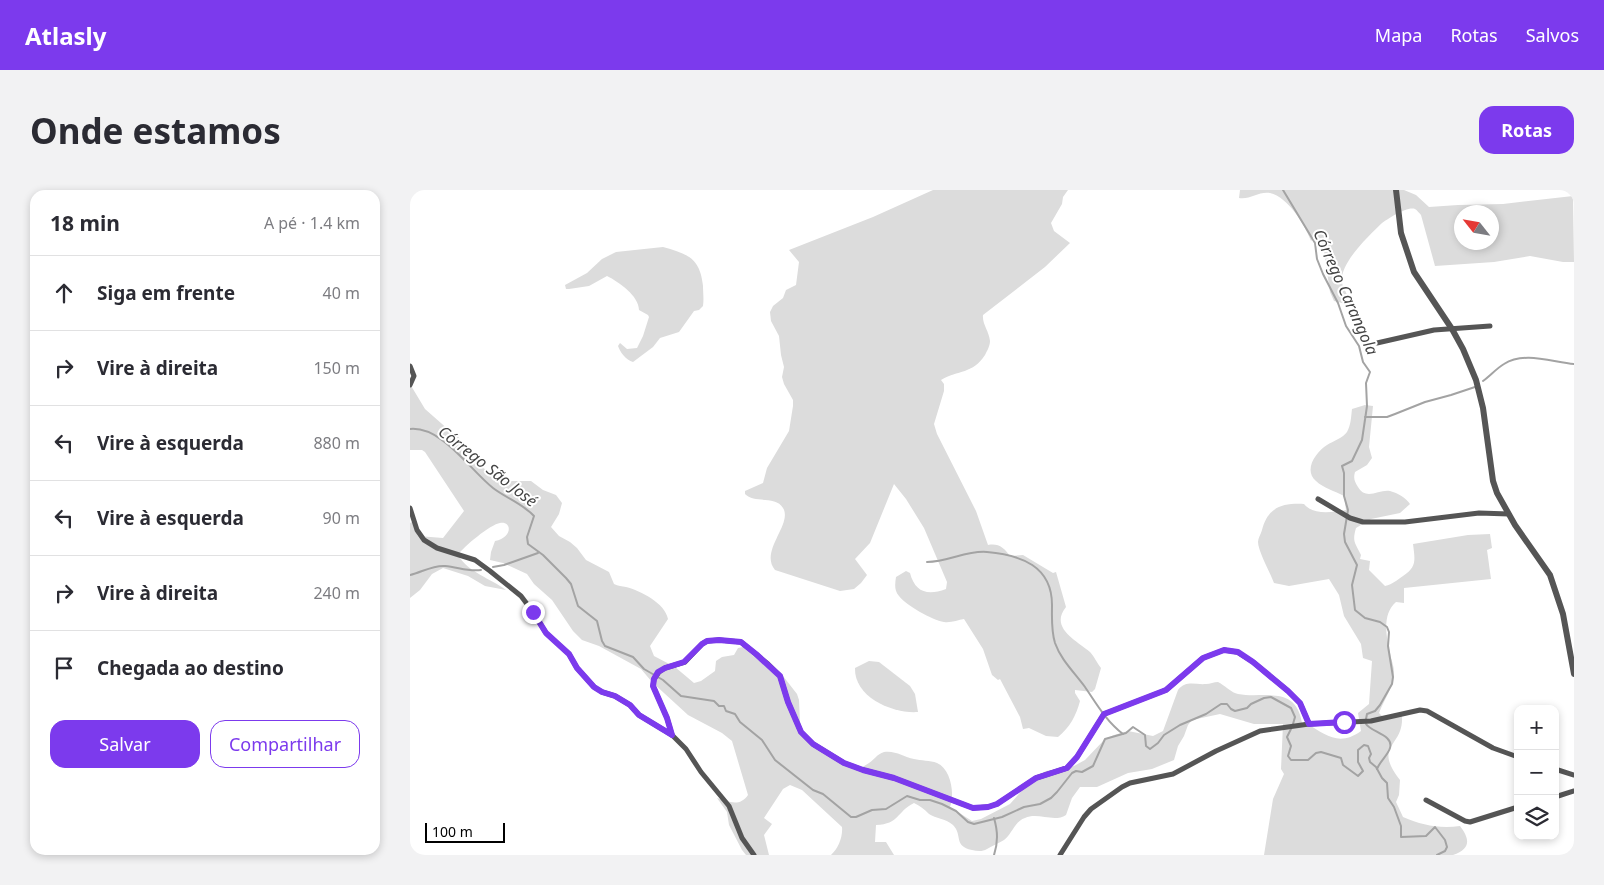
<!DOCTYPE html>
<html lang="pt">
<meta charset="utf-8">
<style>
:root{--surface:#fff;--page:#f2f2f3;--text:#2b2b33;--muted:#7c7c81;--line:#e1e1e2;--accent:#7c3aed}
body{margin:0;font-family:"Noto Sans",sans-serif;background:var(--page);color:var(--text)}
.controls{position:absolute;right:15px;bottom:15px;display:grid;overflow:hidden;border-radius:10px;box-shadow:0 2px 8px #0003}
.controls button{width:45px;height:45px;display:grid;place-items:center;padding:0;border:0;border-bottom:1px solid var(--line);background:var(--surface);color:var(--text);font:25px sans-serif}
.compass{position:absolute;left:1044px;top:15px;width:45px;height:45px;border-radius:50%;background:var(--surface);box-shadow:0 2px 8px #0003;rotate:301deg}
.scale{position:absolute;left:15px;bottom:12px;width:80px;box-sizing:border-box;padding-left:5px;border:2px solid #000;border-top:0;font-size:14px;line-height:18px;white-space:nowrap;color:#000;-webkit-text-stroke:4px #fff;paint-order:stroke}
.stop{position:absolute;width:15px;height:15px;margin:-11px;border:4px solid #7c3aed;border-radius:50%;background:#fff}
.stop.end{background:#7c3aed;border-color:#fff;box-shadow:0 1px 5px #0008}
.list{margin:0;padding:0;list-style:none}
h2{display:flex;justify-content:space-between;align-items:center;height:65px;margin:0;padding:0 20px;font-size:21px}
h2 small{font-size:16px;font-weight:400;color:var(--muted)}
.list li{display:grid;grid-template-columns:32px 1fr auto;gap:15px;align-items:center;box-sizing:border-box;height:75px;padding:0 20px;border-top:1px solid var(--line)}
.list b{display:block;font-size:19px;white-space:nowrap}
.list em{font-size:16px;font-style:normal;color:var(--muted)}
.actions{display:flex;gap:10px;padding:15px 20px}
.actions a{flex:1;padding:11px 0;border:1px solid var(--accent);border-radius:15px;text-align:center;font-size:18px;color:var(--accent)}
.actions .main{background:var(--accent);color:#fff}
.icon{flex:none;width:28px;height:28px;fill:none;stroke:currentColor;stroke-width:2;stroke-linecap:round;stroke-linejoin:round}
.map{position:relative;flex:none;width:1164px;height:665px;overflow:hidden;border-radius:15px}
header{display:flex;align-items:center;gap:30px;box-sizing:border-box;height:70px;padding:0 25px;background:var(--accent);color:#fff}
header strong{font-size:24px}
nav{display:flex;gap:28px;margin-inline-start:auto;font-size:18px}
.intro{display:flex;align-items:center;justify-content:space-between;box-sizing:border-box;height:120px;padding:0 30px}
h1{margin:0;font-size:35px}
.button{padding:12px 22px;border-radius:15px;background:var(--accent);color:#fff;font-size:18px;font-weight:700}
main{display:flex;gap:30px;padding:0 30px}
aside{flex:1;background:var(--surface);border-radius:15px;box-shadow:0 2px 8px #0003}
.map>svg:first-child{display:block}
.green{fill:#dcdcdc;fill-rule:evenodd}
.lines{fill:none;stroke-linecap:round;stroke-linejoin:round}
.stream{stroke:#a3a3a3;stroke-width:2}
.minor{stroke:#555;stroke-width:5}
.tertiary{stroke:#555;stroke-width:6}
.route{stroke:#7c3aed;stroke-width:6}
.labels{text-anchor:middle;stroke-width:4;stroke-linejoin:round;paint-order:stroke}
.water-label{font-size:16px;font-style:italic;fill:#444;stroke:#fff}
</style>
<header>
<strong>Atlasly</strong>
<nav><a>Mapa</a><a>Rotas</a><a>Salvos</a></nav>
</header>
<div class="intro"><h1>Onde estamos</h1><a class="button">Rotas</a></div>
<main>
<aside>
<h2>18 min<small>A pé · 1.4 km</small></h2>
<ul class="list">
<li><svg class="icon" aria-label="ahead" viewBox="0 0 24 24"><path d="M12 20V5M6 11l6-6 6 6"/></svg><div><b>Siga em frente</b></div><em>40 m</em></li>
<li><svg class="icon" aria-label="right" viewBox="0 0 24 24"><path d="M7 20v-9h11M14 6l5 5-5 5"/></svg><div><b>Vire à direita</b></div><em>150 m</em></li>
<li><svg class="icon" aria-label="left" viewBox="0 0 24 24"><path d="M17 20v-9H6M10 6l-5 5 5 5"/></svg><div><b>Vire à esquerda</b></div><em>880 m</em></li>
<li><svg class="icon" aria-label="left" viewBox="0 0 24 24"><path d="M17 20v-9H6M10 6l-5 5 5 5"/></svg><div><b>Vire à esquerda</b></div><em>90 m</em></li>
<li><svg class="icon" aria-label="right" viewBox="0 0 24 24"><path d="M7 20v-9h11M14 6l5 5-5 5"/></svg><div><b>Vire à direita</b></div><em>240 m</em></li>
<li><svg class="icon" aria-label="arrive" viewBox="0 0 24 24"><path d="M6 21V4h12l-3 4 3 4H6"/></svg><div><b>Chegada ao destino</b></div></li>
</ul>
<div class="actions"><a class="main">Salvar</a><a>Compartilhar</a></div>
</aside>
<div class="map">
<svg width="1164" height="665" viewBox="0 0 1164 665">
<rect width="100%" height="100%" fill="#fff"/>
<g class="green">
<path d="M 523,0 L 658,0 L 653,7 L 652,14 L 641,33 L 644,41 L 660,53 L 635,77 L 573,125 C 572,134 579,141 580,151 C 580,156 577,161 575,165 C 563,184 548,180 531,190 L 534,194 L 534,201 L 524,234 L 527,244 L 566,321 L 578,355 C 589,353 594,358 600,366 L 613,365 L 643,383 L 646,382 L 656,417 C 639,438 667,451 680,462 C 684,466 687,473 691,478 L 685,499 L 682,502 L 665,500 L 665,503 L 670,511 C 666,526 660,537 648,547 L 636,546 L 619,538 L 613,539 L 610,527 L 590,489 L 588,490 L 582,485 L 573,459 L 554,429 C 548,430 541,433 534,432 C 522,430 497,416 489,406 C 484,400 485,394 486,387 L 496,381 L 500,383 C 505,402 517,406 536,399 L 537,392 L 514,338 L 496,309 L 484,294 L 460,353 L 445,369 L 457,385 L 451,393 L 444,399 L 430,401 L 365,380 C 349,361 383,334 373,318 C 366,305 344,314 335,304 L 335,301 L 353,293 L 357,278 L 379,241 L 383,216 L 383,210 L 374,194 L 372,187 L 374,177 L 371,165 L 369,146 L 361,131 L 360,122 L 363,116 L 373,108 L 376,100 L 386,95 L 389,72 L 379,60 L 463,27 Z"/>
<path d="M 830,0 L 994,0 L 1006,5 L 1019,17 L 1048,15 L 1093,14 L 1163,6 L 1164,72 L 1153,72 L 1120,66 L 1084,72 L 1025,76 L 1011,25 C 1009,23 1007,20 1005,19 C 997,16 978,29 972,33 C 959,46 929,73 932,93 C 933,98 937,103 938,108 L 936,114 L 924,111 L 920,102 L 913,55 L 902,50 L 901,51 C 895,35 878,7 860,3 C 849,1 840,10 829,8 ZM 1052,22 L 1082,22 L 1082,52 L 1052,52 Z"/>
<path d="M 253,57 C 278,64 290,68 293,96 C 293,102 294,109 293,116 L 289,120 L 284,121 L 269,142 L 250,148 L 243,157 L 223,172 C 216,170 210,162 208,156 L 210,153 L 217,159 L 227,158 L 233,146 L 239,127 L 238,125 L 229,120 C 229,106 209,92 197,86 L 179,96 L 159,99 L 156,99 L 155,95 L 177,83 L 192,69 L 206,62 Z"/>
<path d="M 0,194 L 15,219 L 40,241 L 48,246 L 62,267 L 73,278 L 98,291 L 121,291 L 133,300 L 146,305 L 152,313 L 149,324 L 141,337 L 149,346 L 160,352 L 167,358 L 176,370 L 199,382 L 204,394 C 208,396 212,396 216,397 C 231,401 255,413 258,429 L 240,456 L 244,466 L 265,477 L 284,493 L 291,491 L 305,481 L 306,471 L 312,467 L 324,465 L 328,458 L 333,457 L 347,469 L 373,486 L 387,504 L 389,510 L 390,532 L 395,547 L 435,576 L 445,580 C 450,578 455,576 459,573 C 464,570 467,564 474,562 C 485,560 494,567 504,569 C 511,571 520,570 527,573 C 541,579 545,604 540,617 L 562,631 L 571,629 L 600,614 L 623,588 L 636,581 L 664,576 L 675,570 L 695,549 L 704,545 L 718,541 L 743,546 L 753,541 L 768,500 C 776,490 785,495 796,494 C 800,494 804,492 808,492 C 814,495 822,503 828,504 C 853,509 886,494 892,533 L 896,533 C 916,545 929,557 951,541 L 948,523 L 959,514 L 962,471 L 953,468 L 951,454 L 934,426 L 929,405 L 919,389 L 879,396 L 864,393 C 860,382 848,361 848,352 C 848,348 851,344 852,340 C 858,317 872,313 894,314 C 904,326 923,322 936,320 L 934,306 C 925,301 913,298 906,291 C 893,280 906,262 917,255 C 923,251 933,248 937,242 C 941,235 941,227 942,219 L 955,215 L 963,216 L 959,257 L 962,268 L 957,275 L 945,282 C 943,289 945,292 948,297 C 956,311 969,299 980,301 C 988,303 996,308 1000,314 L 990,323 L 961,329 L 946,338 C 942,352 945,352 951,365 L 950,369 L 960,371 L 959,380 L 975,396 C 983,394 987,390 993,386 C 1007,377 1005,370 1003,354 L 1058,345 L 1080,344 L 1082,358 L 1077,360 L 1081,389 L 994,398 L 994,413 L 986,412 C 972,424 976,446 980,463 C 981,469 984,476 984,482 C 984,496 974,510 969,523 L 972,526 L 992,526 C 994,558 962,554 990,590 L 989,605 L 986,612 L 993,627 C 1012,635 1029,639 1050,636 C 1060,649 1061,659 1043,665 L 854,665 L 863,609 L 874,584 L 871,579 L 873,534 L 844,534 L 810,524 L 782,530 L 778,535 L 774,546 L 768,556 L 764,570 L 742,579 L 718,583 L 687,597 L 670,597 L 662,608 L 656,625 C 644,633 628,622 615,628 C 605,631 602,644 594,650 C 589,653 582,656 577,659 C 572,662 567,661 562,660 C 543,656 553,645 543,635 C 535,628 526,629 519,624 C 514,619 510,616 504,613 C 486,622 490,634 466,635 L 465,652 L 476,652 L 484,665 L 421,665 C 428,659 433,647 432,637 L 392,600 L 380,595 L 373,599 L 354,628 L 362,634 L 354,645 L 359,665 L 336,665 L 332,660 L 319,635 L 317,622 L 307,608 C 319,612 330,617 338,605 L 322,551 L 312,543 L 278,525 L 242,492 L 231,479 L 189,456 L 172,450 L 163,441 L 142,410 L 124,394 L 117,384 L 93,373 L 80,370 L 81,362 L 85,351 C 103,347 102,331 90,333 C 81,334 53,357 48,365 C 59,383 80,388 96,400 L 75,396 L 58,386 L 33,378 L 22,384 L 10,400 L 0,408 L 0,333 L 2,332 L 8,346 L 33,348 L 54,321 L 15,262 L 12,260 L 0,260 Z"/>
<path d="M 459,471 L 469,472 L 500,496 L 505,504 L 508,522 C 484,524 444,508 445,478 Z"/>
</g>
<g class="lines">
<g class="stream">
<path d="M 873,0 L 905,53 L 907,69 L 913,84 L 928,113 L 936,136 L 949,156 L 953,172 L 960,182 L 956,193 L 957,216 L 952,250 L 942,271 L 932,276 L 934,283 L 934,306 L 938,320 L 934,344 L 935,352 L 947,375 L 942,395 L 945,420 L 955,428 L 970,432 L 977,437 L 979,442 L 978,456 L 983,487 L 982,494 L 970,515 L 965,521 L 957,524 L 956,529"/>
<path d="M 1073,191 C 1080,186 1087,178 1094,174 C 1114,161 1142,172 1164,174"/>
<path d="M 955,227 L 977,227 L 985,224 L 1015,212 L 1041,205 L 1065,197"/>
<path d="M 0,239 C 32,236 60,280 83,298 C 96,308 113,314 124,326 L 117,347 L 118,354 L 133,365 L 156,388 L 161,394 L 168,416 L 187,431 L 192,451 L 195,456 L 223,467 L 234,479 L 253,490 L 271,506 L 304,511 L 309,516 L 314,516 L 316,521 L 325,524 L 330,532 L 352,550 L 365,570 L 403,600 L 413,604 L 441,627 L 446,627 L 462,620 L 476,619 L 497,606 L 510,610 L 520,610 L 532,614 L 546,621 L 558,632 L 564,634 L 592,627 L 614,617 L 630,614 L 641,608 L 647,602 L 662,583 L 666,581 L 672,582 L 683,576 L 695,549 L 716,543 L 723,537 L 735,545 L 736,556 L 740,559 L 748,553 L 754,545 L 770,535 L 796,524 L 811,514 L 817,514 L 821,519 L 825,521 L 837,518 L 841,514 L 854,508 L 861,507 L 881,518 L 885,527 L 883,534"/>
<path d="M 517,372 C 538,372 557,360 577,362 C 611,365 642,376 642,415 C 642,428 641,440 645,453 C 651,470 664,482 675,497 C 686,513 696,531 713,544"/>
<path d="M 83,377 L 94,375 L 128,363"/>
<path d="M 0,385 C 12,382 23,375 35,376 C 48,377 58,382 71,380"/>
<path d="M 956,534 C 961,542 984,545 980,558 C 978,565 970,571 967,579"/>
<path d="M 881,539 L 877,547 L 881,556 L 878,566 L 881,570 L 898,570 L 906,563 L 911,562 L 931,568 L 933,575 L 948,586 L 953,581 L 948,572 L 948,560 L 954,555 L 958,556 L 961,564 L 959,568 L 960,572 L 966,577 L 972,588 L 977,593 L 978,608 L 984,617 L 991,636 L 991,647 L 1016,646 L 1025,637 L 1035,650 L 1037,657 L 1035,661 L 1027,665"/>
<path d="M 584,665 C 588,652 588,642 584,628"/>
</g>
<g class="minor">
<path d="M 967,153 L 1024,140 L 1080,136"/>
<path d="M 0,176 L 4,186 L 0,195"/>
<path d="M 908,309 L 940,328 L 953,332 L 995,332 L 1069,323 L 1099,324"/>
<path d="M 0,318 L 7,340 L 14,350 L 27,358 L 65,370 L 80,381 L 111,406 L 123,422 L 136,443 L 159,464 L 167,478 L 184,497 L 192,502 L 205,506 L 220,515 L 229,525 L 262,545 L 276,559 L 291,582 L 319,616 L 332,648 L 344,665"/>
<path d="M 262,545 L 257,528 L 243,496 L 244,489 L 249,482 L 255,478 L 275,472 L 292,454 L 297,451 L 309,450 L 331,452 L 358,474 L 370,486 L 378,512 L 391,542 L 403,554 L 434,573 L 453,580 L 484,588 L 563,618 L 578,617 L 587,614 L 626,588 L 657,578 L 667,567 L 694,524 L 756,500 L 793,468 L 814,460 L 827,462 L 843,472 L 878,501 L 890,513 L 899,534"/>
<path d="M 1145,579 L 1164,585"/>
<path d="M 1145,607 L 1164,601"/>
<path d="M 1016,610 L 1055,631 L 1060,632 L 1108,617"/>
<path d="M 650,665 L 674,627 L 681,619 L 712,597 L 720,593 L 763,584 L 806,561 L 850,541 L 899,534 L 961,531 L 1010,520 L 1017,521 L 1083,558 L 1108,567"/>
</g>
<path class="tertiary" d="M 986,0 L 991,43 L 1004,82 L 1042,139 L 1053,159 L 1066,190 L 1073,218 L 1083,291 L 1087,303 L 1105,335 L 1140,385 L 1153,424 L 1164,484"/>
</g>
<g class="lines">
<path class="route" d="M 123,422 L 136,443 L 159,464 L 167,478 L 184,497 L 192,502 L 205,506 L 220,515 L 229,525 L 262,545 L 257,528 L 243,496 L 244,489 L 248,482 L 255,478 L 274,472 L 292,454 L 297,451 L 309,450 L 331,452 L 346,464 L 370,486 L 378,512 L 391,542 L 403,554 L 434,573 L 453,580 L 484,588 L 563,618 L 578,617 L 587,614 L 626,588 L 657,578 L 667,567 L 694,524 L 756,500 L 793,468 L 814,460 L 828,462 L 843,472 L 878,501 L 890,513 L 899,534 L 934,532"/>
</g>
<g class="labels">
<g class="water-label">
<text transform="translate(936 102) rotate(66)" y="6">Córrego Carangola</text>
<text transform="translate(78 276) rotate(38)" y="6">Córrego São José</text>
</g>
</g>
</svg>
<div class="controls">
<button>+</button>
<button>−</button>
<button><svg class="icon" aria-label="layers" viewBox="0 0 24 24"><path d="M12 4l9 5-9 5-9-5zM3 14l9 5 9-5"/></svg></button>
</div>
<svg class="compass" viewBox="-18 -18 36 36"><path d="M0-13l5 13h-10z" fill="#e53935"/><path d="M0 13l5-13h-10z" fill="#7c7c81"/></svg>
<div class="scale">100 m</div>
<div class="stop" style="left:934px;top:532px"></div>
<div class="stop end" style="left:123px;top:422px"></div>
</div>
</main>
